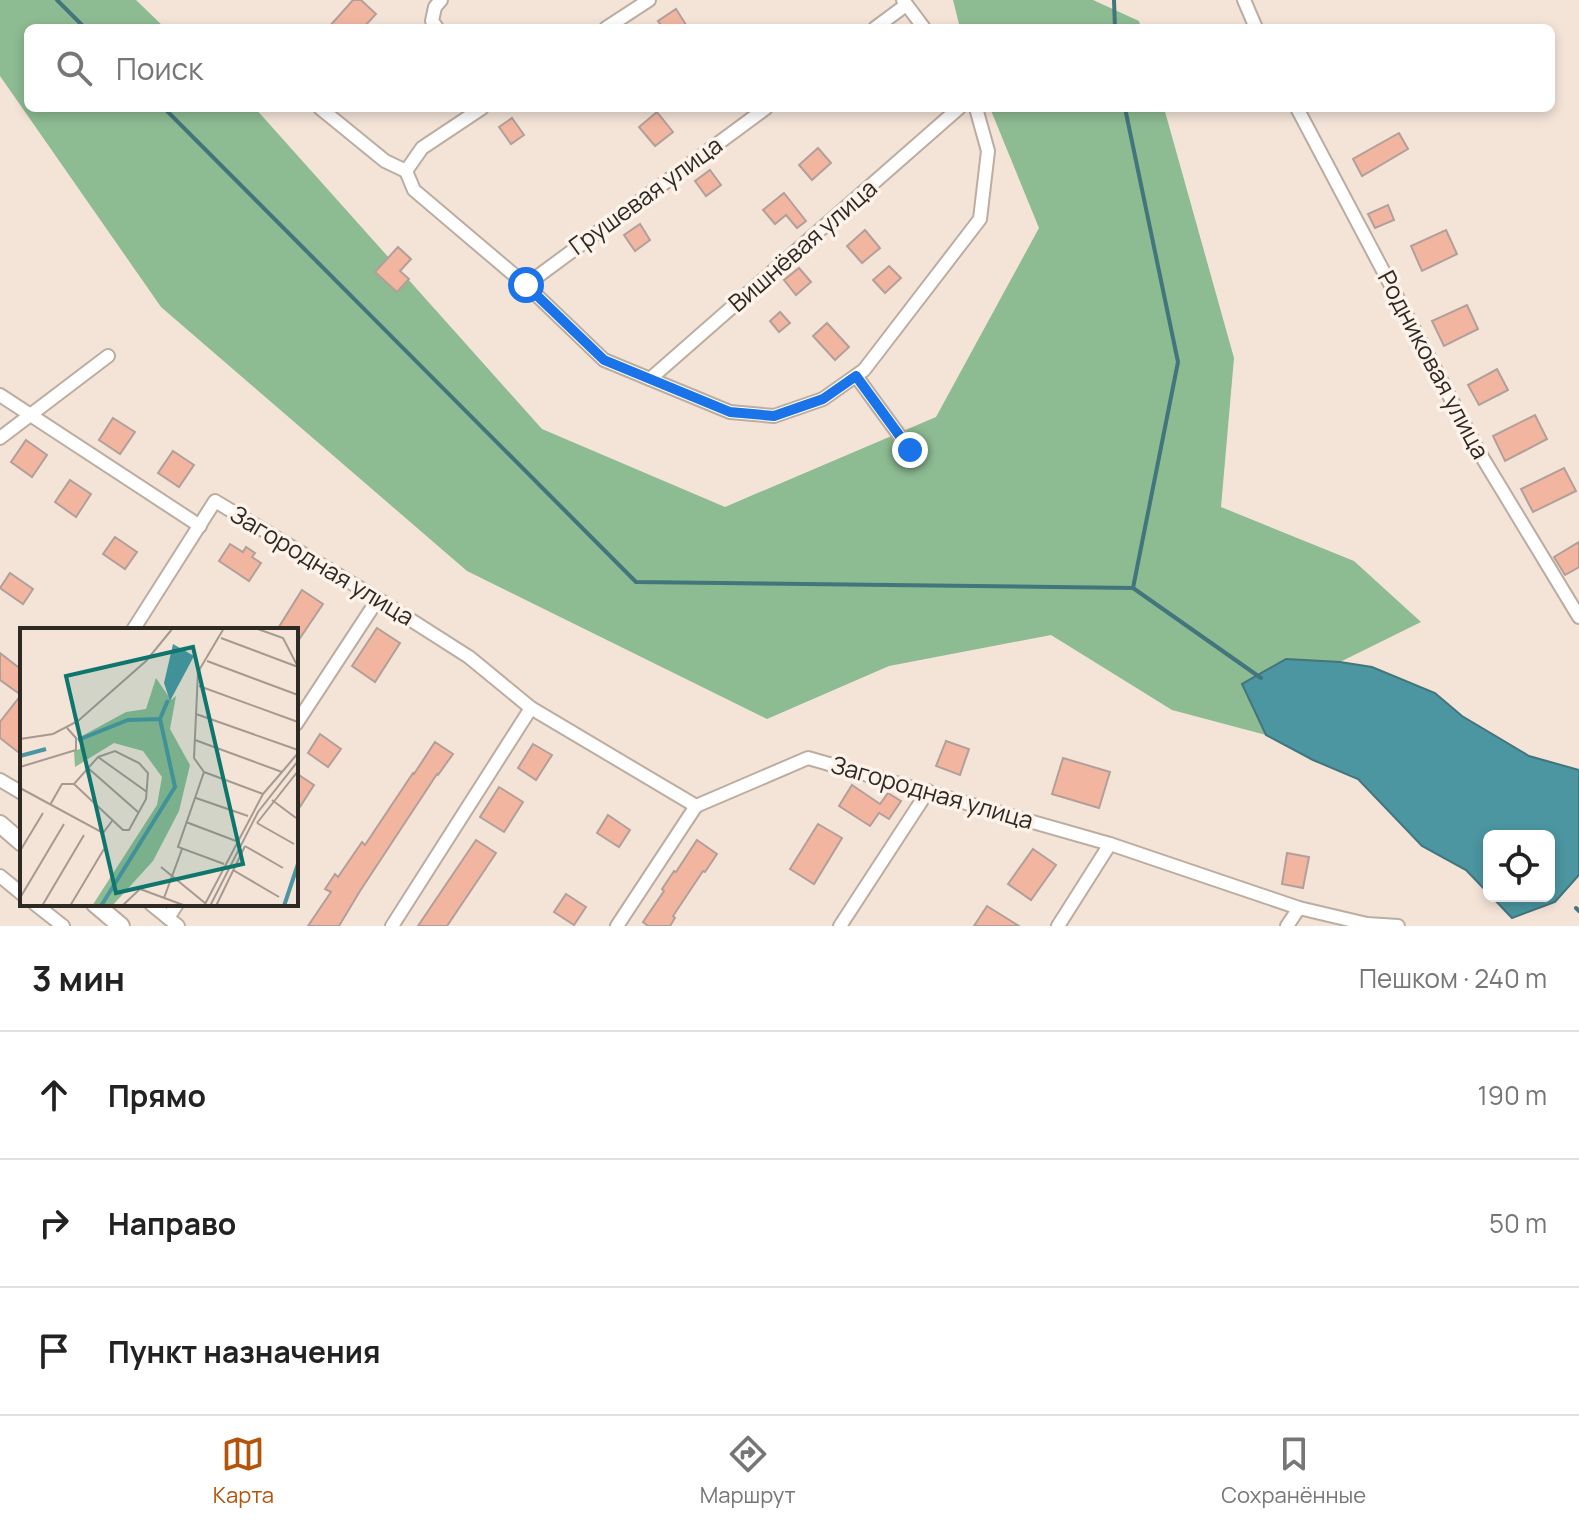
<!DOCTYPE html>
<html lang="ru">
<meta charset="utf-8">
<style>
:root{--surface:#fff;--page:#f2f2f2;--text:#222;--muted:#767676;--line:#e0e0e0;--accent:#b45309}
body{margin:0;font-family:Manrope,sans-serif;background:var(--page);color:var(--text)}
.controls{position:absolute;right:24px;bottom:24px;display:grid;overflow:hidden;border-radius:12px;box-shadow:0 4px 12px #0003}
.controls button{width:72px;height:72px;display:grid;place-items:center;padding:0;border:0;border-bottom:2px solid var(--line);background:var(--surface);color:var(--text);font:40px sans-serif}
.stop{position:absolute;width:24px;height:24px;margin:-18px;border:6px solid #1a73e8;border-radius:50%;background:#fff}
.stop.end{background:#1a73e8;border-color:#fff;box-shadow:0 2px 8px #0008}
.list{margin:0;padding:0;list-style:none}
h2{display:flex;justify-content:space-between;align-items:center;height:104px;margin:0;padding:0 32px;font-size:34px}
h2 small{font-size:26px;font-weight:400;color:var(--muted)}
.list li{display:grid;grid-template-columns:52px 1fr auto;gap:24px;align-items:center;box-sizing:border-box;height:128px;padding:0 32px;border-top:2px solid var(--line)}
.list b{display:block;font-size:30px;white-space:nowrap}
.list em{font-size:26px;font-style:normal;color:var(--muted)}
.icon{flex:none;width:44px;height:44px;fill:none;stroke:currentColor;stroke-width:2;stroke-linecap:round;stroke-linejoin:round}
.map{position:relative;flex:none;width:1579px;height:926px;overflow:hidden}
.search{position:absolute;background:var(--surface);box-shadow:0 4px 12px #0003;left:24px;right:24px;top:24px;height:88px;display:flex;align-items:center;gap:20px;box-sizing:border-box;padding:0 28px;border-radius:12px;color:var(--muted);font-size:30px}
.sheet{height:488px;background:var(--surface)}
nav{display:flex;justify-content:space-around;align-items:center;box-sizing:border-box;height:112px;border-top:2px solid var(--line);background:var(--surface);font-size:22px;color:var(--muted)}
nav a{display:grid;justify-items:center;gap:4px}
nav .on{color:var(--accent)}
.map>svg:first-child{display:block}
.forest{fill:#8dbb92}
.water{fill:#4b96a1;stroke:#43757c;stroke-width:2}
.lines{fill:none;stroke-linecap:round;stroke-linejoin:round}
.stream{stroke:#43757c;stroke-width:4}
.building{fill:#f2b6a0;stroke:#b29f99;stroke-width:2}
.minor-casing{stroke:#bcada1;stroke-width:16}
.tertiary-casing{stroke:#bcada1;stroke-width:20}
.minor{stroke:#fff;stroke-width:12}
.tertiary{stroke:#fff;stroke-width:16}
.route{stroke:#1a73e8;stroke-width:10}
.labels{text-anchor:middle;stroke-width:7;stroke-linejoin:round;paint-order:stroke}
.street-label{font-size:24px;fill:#2f2924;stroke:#fdf3eb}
.inset-river{fill:none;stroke:#4b96a1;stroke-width:4}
.inset-road{fill:none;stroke:#a59990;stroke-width:2}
.view{fill:#0f766e;fill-opacity:0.15;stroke:#0f766e;stroke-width:4}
.inset-edge{fill:none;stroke:#2f2924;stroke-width:4}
</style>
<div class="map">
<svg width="1579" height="926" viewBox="0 0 1579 926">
<rect width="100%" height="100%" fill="#f4e4d8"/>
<g class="forest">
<path d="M 0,0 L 136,0 L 165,28 L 28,28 L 28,108 L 255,108 L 542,429 L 725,507 L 936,417 L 1039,228 L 990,108 L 1164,108 L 1234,358 L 1221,507 L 1354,561 L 1421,622 L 1340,662 L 1286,659 L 1243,684 L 1266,735 L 1172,710 L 1051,635 L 889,666 L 767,719 L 467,571 L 161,307 L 0,76 Z"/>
<path d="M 953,0 L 1093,0 L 1139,21 L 1141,28 L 960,28 Z"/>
</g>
<path class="water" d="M 1286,659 L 1340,662 L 1372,667 L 1435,693 L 1462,716 L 1529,756 L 1579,770 L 1579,875 L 1555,902 L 1512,918 L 1491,896 L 1549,896 L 1549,836 L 1489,836 L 1489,894 L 1466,870 L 1422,846 L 1358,779 L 1313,760 L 1266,735 L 1242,684 Z"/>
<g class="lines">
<g class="stream">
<path d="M 57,0 L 85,28"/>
<path d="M 1114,0 L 1115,28"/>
<path d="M 164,108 L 636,582 L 1133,588 L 1261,678"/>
<path d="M 1125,108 L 1178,362 L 1133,588"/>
<path d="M 1576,908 L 1579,911"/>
</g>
</g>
<g class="building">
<path d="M 353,0 L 361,0 L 376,14 L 363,28 L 328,28 Z"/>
<path d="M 676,9 L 688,28 L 663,28 L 658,21 Z"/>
<path d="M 657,112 L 673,132 L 655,146 L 639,127 Z"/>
<path d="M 512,118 L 524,135 L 511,144 L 499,127 Z"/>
<path d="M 1399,133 L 1408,149 L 1362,176 L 1353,159 Z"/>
<path d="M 818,148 L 831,163 L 812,180 L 799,165 Z"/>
<path d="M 710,170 L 721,185 L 706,196 L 695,181 Z"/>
<path d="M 784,193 L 806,221 L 797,228 L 786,215 L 775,224 L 763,210 Z"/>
<path d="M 1388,205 L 1394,220 L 1375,228 L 1368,214 Z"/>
<path d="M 640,224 L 650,240 L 635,251 L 624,235 Z"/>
<path d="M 865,230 L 880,248 L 862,263 L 847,246 Z"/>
<path d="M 1446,230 L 1457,254 L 1422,271 L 1411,246 Z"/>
<path d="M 398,247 L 411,259 L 400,271 L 409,279 L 397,292 L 375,272 Z"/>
<path d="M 889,266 L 901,278 L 885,293 L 873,280 Z"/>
<path d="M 799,268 L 811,282 L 796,295 L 784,280 Z"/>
<path d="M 1467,305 L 1478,329 L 1444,346 L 1432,321 Z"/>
<path d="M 780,312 L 790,323 L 779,332 L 770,321 Z"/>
<path d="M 827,323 L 849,347 L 835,360 L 813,336 Z"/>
<path d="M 1497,369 L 1508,390 L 1479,405 L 1468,385 Z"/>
<path d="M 1535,415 L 1547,439 L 1505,461 L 1493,436 Z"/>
<path d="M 113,418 L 135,432 L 120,454 L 99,440 Z"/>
<path d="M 26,440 L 47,455 L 32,477 L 11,462 Z"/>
<path d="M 173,451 L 194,465 L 179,487 L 158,473 Z"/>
<path d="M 1564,468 L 1576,491 L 1533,512 L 1521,489 Z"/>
<path d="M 70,480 L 91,494 L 76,517 L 55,502 Z"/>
<path d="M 115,537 L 137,552 L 125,569 L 103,554 Z"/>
<path d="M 1579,542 L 1579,567 L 1565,575 L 1554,557 Z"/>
<path d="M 230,544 L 243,552 L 246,547 L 255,553 L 252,557 L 261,563 L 249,581 L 219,561 Z"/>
<path d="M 10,573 L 33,589 L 23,604 L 0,588 Z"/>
<path d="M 302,590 L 323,604 L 296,644 L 296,630 L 277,630 Z"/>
<path d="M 377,628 L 400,643 L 375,682 L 352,666 Z"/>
<path d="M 0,653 L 22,670 L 22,755 L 0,738 L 0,722 L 21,695 L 0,680 Z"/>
<path d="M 320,734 L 341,749 L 328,767 L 308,753 Z"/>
<path d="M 946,741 L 969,749 L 960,775 L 936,766 Z"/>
<path d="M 435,742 L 453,754 L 438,775 L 437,774 L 360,891 L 339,926 L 308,926 L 331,892 L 325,889 L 335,874 L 338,877 L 362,842 L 365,845 L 413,773 L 414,774 Z"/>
<path d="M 533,744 L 552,755 L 536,780 L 518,768 Z"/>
<path d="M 1063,758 L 1110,772 L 1099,808 L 1052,794 Z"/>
<path d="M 296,773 L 314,785 L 296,813 Z"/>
<path d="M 852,785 L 880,804 L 888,793 L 901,801 L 889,819 L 879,813 L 870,826 L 839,806 Z"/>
<path d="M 499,787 L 523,802 L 504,832 L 480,817 Z"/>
<path d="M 608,815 L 630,830 L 619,847 L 597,833 Z"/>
<path d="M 818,824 L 842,838 L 814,884 L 790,869 Z"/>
<path d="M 476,840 L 496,853 L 484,871 L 447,926 L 418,926 Z"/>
<path d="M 697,840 L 717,854 L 705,872 L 703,871 L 673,916 L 675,918 L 670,926 L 648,926 L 643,922 L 664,891 L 662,889 L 674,871 L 676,872 Z"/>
<path d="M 1033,849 L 1056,865 L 1031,900 L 1008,884 Z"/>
<path d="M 1287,853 L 1309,857 L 1303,888 L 1282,884 Z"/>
<path d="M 566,894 L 586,907 L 574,925 L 554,912 Z"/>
<path d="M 987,906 L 1019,926 L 974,926 Z"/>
</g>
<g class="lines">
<defs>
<g id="minor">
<path d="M 903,0 L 924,28"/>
<path d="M 1244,0 L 1256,28"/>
<path d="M 437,28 L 432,21 L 435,7 L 441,0"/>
<path d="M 606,28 L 649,0"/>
<path d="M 875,28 L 906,5"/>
<path d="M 320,108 L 385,161 L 406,171"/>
<path d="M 482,108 L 422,148 L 406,171 L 414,190 L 526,285 L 604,360 L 730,412 L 774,416 L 823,399 L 864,370 L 980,219 L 988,151 L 976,108"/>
<path d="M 1297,108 L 1479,452 L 1579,617"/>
<path d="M 526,285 L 766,108"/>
<path d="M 856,376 L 910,450"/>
<path d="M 650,379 L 959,108"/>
<path d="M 0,395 L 200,526"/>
<path d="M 0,438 L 108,356"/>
<path d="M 133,630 L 215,501 L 378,599 L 469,657 L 531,708 L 696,806"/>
<path d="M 296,724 L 378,599"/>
<path d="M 0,780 L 22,793"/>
<path d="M 696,806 L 808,758 L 1110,844 L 1299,908 L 1367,924 L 1398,926"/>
<path d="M 0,876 L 22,894"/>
<path d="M 35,904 L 63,926"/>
<path d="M 151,904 L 178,926"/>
<path d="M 168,918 L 177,904"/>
<path d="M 392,926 L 531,708"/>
<path d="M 617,926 L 696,806"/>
<path d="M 840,926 L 928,791"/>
<path d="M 1058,926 L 1110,844"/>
<path d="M 1287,926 L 1299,908"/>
</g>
<g id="tertiary">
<path d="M 0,824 L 22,843"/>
<path d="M 95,904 L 121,926"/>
</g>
</defs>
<use href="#minor" class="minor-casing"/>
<use href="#tertiary" class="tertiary-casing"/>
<use href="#minor" class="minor"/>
<use href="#tertiary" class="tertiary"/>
</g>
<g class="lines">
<path class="route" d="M 526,285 L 604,360 L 730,412 L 774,416 L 823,399 L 856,376 L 910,450"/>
</g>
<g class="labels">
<g class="street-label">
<text transform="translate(646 196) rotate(-36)" y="8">Грушевая улица</text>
<text transform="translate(803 246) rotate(-41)" y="8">Вишнёвая улица</text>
<text transform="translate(1433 365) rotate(62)" y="8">Родниковая улица</text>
<text transform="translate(322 566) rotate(31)" y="8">Загородная улица</text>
<text transform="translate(932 793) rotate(16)" y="8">Загородная улица</text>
</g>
</g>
<g transform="translate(20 628)">
<rect width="278" height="278" fill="#f4e4d8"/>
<path d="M 136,50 L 151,72 L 156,68 L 150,101 L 170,137 L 159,183 L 133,233 L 92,278 L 72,278 L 137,177 L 142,149 L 123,123 L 94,115 L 55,139 L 54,123 L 60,121 L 62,108 L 106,84 L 126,81 Z" fill="#8dbb92"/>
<path d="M 153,16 L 174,28 L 150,73 L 144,55 Z" fill="#4b96a1"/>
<path class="inset-river" d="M 58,112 L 108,92 L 140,91M 0,128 L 26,121M 81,278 L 155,159 L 140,91 L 148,72M 264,278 L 278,236"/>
<path class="inset-road" d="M 235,0 L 263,10 L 277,37M 201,10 L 278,39M 187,33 L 278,67M 179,58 L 278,94M 176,86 L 278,122M 0,111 L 33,106 L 58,93 L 126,33 L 153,0M 175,112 L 262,144 L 278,125M 0,139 L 56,122 L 56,110 L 47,100M 68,140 L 118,184M 184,144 L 174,130 L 178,44 L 204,0M 184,144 L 158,219 L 204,236M 184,144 L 243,166 L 262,144M 54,156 L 103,202 L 109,202 L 126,171 L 128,145 L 119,135 L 95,123 L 78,129M 0,160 L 83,205 L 92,193M 176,170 L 228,188M 252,172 L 276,190M 30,177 L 42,156 L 54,156 L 78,129 L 127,164M 166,194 L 216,213M 237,195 L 278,143M 237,195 L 274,216M 225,218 L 263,240M 0,223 L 23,185M 141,239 L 185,275M 213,242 L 259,269M 0,270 L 44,196M 144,270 L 162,221M 22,278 L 64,207M 50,278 L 84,221M 102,278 L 120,261 L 166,278M 184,278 L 243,166M 190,278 L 238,184 L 278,133M 196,278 L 225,218"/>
<path class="view" d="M 173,19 L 223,236 L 96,265 L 46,48 Z"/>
<rect width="278" height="278" class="inset-edge"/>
</g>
</svg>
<div class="controls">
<button><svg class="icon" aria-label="locate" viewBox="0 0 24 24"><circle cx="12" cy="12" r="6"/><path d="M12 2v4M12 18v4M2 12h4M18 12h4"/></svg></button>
</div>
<div class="stop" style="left:526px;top:285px"></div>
<div class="stop end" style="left:910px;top:450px"></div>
<div class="search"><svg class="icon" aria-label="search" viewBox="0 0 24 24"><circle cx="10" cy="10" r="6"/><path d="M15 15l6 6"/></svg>Поиск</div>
</div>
<section class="sheet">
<h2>3 мин<small>Пешком · 240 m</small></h2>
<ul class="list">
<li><svg class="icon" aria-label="ahead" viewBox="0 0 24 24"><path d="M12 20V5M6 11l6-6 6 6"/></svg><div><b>Прямо</b></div><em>190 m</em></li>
<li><svg class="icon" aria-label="right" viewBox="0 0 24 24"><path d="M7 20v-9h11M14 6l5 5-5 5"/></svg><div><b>Направо</b></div><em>50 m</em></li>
<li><svg class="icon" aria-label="arrive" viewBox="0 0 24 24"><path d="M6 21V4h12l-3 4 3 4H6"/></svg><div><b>Пункт назначения</b></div></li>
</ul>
</section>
<nav>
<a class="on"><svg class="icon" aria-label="map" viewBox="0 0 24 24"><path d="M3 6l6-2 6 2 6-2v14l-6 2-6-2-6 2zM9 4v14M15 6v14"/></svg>Карта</a>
<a><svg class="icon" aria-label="directions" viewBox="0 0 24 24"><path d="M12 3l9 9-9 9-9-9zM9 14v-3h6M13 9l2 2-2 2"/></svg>Маршрут</a>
<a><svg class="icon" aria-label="saved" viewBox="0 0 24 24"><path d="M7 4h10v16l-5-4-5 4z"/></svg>Сохранённые</a>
</nav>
